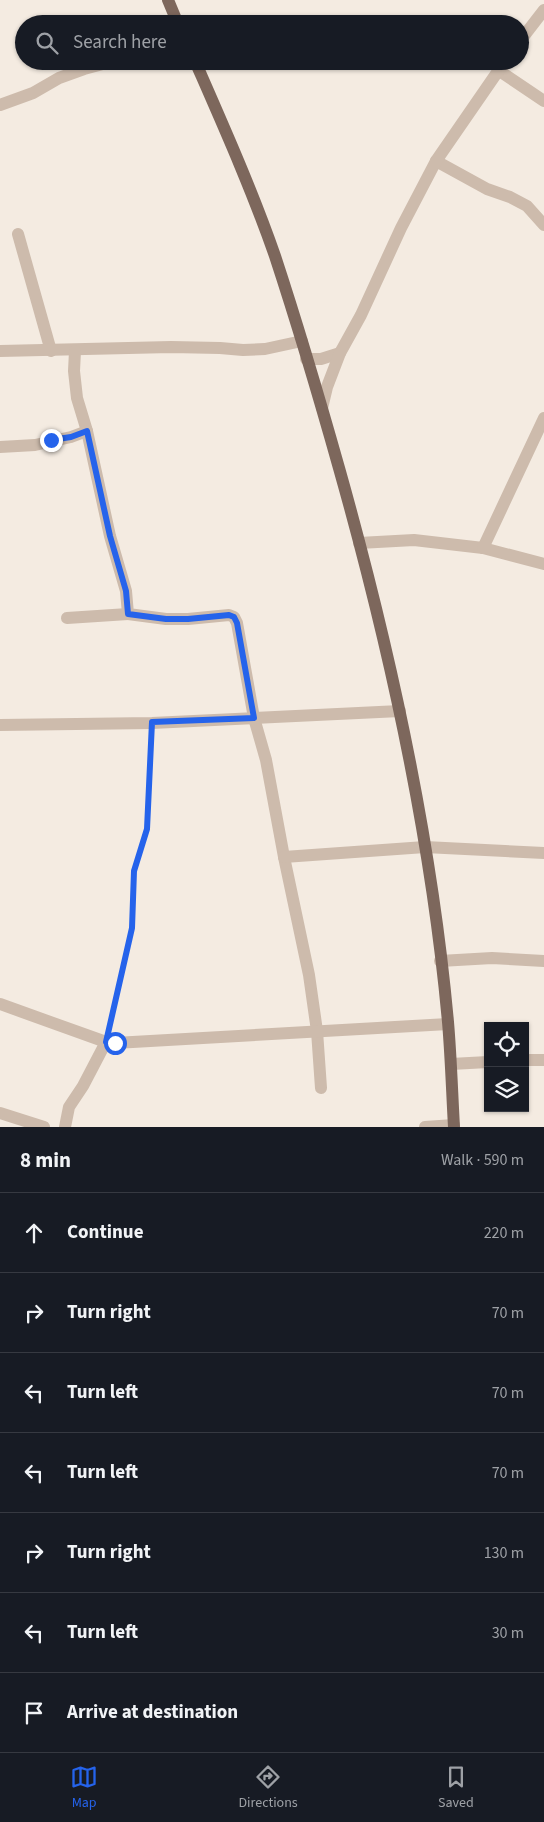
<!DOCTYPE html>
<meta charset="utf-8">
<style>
:root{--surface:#171b24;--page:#242831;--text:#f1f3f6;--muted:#9ea1a6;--line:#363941;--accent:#2563eb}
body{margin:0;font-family:"Source Sans 3",sans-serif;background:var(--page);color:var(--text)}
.controls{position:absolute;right:15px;bottom:15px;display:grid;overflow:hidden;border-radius:0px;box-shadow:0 1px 4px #0004}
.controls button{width:45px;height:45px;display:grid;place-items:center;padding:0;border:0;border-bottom:1px solid var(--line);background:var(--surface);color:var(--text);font:25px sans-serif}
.stop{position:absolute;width:15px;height:15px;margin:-11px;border:4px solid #2563eb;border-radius:50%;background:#fff}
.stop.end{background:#2563eb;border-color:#fff;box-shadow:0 1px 5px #0008}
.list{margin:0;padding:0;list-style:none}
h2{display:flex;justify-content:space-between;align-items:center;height:65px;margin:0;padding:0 20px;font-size:21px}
h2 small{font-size:16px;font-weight:400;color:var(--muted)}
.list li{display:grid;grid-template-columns:32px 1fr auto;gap:15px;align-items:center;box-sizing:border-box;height:80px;padding:0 20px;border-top:1px solid var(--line)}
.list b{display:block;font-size:19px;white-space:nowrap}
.list em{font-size:16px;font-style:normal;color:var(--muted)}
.icon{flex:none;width:28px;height:28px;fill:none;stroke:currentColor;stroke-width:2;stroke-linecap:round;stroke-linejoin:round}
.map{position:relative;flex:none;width:544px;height:1127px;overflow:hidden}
.search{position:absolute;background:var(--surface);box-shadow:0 1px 4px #0004;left:15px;right:15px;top:15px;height:55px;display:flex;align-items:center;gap:12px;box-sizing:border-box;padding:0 18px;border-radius:28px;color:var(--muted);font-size:19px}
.sheet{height:625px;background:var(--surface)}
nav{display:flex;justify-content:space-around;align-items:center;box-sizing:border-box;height:70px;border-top:1px solid var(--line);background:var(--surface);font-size:14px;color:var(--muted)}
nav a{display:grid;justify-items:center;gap:2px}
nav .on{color:var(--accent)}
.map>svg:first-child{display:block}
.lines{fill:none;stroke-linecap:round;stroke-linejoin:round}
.path{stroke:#b9a596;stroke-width:2;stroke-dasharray:2.5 2.5;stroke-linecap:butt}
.minor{stroke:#cdbbac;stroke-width:12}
.major{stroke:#7d675c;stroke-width:12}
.route{stroke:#2563eb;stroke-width:6}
</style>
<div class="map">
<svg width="544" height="1127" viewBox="0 0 544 1127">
<rect width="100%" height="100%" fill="#f4ebe1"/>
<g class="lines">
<path class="path" d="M 109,1030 L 131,928 L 134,871 L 147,829 L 152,735"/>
<g class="minor">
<path d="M 520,41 L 544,10"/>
<path d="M 498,70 L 544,101"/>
<path d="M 0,105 L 33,93 L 59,78 L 84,69 L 114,61"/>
<path d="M 436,161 L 487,189 L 510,197 L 527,206 L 544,225"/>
<path d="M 18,234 L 51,351"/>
<path d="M 0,351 L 171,347 L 220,348 L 243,350 L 265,349 L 302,341"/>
<path d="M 75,351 L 74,371 L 77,398 L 87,431 L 110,536 L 126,591 L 128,614 L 166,619 L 188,619 L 229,615 L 234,617 L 237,623 L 254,718 L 266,760 L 284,857 L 309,975 L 317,1031 L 321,1088"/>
<path d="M 306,359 L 321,359 L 340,353"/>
<path d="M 322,408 L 327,387 L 340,353 L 361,315 L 401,228 L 436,161 L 505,61"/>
<path d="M 0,447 L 35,445 L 71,437 L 87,431"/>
<path d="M 359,543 L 414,540 L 483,548 L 544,564"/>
<path d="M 483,548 L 544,418"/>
<path d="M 67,618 L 128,614"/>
<path d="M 0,725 L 152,723 L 400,711"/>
<path d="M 284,857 L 425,847 L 544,853"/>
<path d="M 440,961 L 492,958 L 544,961"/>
<path d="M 0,1004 L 106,1042 L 115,1043 L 448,1024"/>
<path d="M 525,1060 L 544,1060"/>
<path d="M 451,1064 L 488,1062"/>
<path d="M 0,1113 L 44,1127"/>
<path d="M 65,1127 L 69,1107 L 83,1086 L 106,1042"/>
<path d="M 425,1127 L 454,1125"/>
</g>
<g class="major">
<path d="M 168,0 L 178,24"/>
<path d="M 195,61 C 223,125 252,190 275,256 C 298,326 319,397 339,468 C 390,649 431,834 448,1022 C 451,1057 452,1092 454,1127"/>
</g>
</g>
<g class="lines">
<path class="route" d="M 51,440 L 71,437 L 87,431 L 110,536 L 126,591 L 128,614 L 166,619 L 188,619 L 229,615 L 234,617 L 237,623 L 254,718 L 152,722 L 147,829 L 134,871 L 132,928 L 106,1042 L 115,1043"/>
</g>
</svg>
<div class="controls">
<button><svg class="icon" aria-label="locate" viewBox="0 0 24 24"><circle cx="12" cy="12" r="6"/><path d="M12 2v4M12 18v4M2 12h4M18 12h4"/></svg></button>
<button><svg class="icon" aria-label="layers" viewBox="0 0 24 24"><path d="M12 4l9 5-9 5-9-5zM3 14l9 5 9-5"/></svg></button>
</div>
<div class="stop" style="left:115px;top:1043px"></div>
<div class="stop end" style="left:51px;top:440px"></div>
<div class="search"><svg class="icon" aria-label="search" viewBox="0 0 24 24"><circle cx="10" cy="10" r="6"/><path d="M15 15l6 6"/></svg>Search here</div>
</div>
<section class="sheet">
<h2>8 min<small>Walk · 590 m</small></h2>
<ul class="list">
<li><svg class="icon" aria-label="ahead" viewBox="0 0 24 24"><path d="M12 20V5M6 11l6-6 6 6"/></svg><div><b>Continue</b></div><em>220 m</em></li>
<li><svg class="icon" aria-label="right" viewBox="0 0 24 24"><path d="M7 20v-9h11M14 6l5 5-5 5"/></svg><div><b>Turn right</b></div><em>70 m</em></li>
<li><svg class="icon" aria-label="left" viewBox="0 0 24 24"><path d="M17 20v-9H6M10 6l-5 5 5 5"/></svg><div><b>Turn left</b></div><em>70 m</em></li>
<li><svg class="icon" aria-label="left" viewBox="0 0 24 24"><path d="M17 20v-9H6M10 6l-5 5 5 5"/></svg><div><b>Turn left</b></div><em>70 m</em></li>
<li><svg class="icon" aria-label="right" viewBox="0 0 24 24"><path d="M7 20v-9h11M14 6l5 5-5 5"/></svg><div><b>Turn right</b></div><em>130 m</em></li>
<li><svg class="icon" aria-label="left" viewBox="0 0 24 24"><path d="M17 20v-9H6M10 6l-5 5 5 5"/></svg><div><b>Turn left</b></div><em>30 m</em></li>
<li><svg class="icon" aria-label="arrive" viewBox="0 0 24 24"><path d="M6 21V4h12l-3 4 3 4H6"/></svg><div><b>Arrive at destination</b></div></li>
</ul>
</section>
<nav>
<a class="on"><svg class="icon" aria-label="map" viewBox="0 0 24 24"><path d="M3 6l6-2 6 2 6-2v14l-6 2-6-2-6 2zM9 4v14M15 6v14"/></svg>Map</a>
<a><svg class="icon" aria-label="directions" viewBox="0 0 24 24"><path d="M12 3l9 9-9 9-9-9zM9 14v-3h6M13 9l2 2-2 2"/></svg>Directions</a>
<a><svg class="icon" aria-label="saved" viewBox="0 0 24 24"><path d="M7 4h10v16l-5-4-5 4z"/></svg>Saved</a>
</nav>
